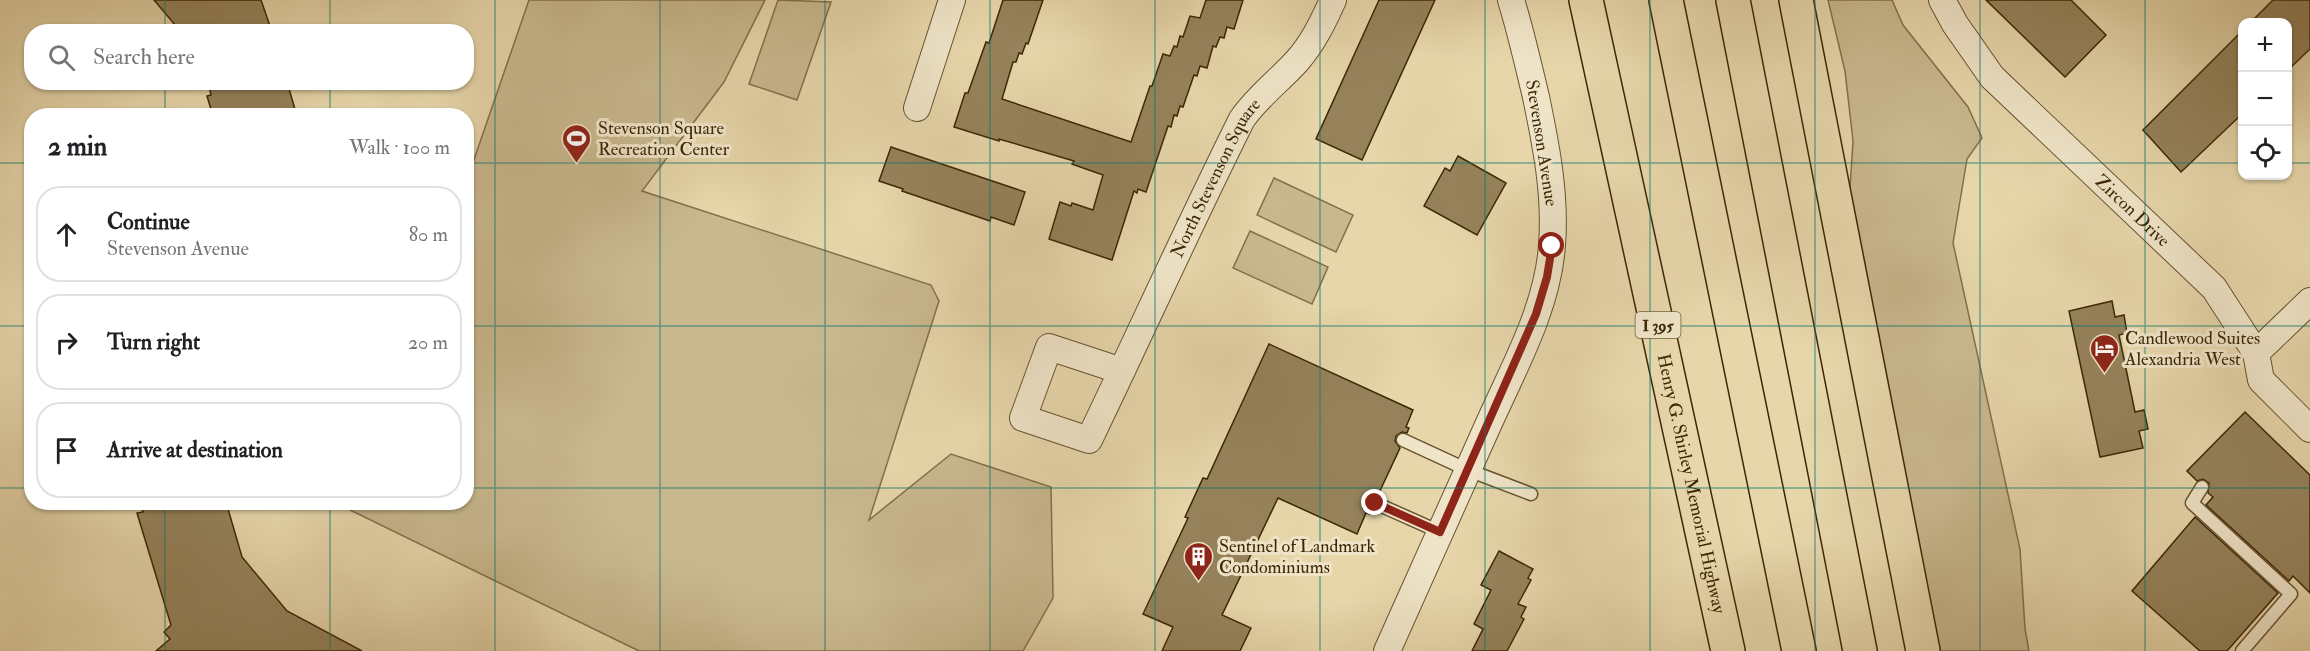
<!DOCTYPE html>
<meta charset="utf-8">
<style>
:root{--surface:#fff;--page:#f2f2f2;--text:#202124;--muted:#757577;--line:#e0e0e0}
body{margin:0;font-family:"IM FELL Double Pica",serif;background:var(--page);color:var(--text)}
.controls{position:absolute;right:18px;top:18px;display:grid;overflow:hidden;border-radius:12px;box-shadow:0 2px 4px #0004}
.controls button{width:54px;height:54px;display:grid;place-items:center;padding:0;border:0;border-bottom:2px solid var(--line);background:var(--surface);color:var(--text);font:30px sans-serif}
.stop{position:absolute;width:18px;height:18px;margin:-14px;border:4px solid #8f2418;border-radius:50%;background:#fff}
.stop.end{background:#8f2418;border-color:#fff;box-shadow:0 2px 6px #0008}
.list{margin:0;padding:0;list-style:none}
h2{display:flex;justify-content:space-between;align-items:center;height:78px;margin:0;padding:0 24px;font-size:26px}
h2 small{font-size:20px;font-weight:400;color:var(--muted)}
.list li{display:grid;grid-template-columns:39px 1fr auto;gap:18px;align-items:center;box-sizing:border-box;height:96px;margin:0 12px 12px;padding:0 12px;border:2px solid var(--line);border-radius:24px}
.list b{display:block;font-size:22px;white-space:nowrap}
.list p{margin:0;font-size:20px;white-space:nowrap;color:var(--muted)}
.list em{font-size:20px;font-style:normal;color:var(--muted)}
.icon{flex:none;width:33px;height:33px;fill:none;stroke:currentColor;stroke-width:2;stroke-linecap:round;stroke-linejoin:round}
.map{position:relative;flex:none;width:2310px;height:651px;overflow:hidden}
.search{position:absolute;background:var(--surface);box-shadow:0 2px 4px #0004;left:24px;top:24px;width:450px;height:66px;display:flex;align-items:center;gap:15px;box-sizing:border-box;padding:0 21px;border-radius:24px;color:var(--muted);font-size:22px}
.panel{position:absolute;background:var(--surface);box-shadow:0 2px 4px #0004;left:24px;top:108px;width:450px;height:402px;border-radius:24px}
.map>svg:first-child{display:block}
.green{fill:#c9b88e;stroke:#83704a;stroke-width:1.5}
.building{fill:#95825b;stroke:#3d2705;stroke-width:1.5}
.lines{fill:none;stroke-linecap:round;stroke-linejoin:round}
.service-casing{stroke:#67532e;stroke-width:15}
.minor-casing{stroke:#67532e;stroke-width:28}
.motorway-casing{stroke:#3d2705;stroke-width:36}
.service{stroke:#efe4c8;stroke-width:12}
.minor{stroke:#efe4c8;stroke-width:26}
.motorway{stroke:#e6d6aa;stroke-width:33}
.route{stroke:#8f2418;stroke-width:8}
.grid{fill:none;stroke:#0f766e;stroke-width:1.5;stroke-opacity:0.55}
.labels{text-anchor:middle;stroke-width:6;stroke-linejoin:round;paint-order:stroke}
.shield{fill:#efe4c8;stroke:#726040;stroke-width:1.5}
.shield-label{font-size:16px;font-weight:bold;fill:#3d2705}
.poi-label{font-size:18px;fill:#3d2705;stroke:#efe4c8;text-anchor:start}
.street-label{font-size:18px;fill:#3d2705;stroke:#efe4c8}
</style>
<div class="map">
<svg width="2310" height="651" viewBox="0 0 2310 651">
<rect width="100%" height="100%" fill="#e6d6aa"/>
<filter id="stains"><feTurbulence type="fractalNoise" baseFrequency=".00333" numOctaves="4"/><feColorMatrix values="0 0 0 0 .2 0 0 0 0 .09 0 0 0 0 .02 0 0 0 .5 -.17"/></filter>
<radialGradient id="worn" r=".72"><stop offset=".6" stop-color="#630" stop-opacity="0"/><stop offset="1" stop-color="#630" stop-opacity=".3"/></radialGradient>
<g class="green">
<path d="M 529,0 L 765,0 L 724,82 L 642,191 L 931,285 L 939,301 L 869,520 L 951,454 L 1051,487 L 1053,598 L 1023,651 L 639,651 L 350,510 L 348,503 L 466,502 L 467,180 Z"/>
<path d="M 778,0 L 831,2 L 797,100 L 749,84 Z"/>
<path d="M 1828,0 L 1892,0 L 1903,25 L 1968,107 L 1982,138 L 1967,159 L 1953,243 L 2020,549 L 2025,629 L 2029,651 L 1920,651 L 1845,267 L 1853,141 L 1845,71 Z"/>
<path d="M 1274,178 L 1353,215 L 1336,252 L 1257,215 Z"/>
<path d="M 1250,231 L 1328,267 L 1312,304 L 1233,268 Z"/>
</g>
<g class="building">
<path d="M 154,0 L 261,0 L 272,32 L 181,32 Z"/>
<path d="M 1003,0 L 1043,0 L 1028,44 L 1026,43 L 1022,54 L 1019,53 L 1016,62 L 1013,62 L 1002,99 L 1131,142 L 1150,86 L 1152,86 L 1163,54 L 1170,56 L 1174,46 L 1177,47 L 1180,36 L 1183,37 L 1190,16 L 1200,18 L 1206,0 L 1243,0 L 1234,29 L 1227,27 L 1224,38 L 1220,37 L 1216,47 L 1213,46 L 1207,68 L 1200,66 L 1197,76 L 1194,75 L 1183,107 L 1180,106 L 1177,116 L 1174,115 L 1171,127 L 1168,126 L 1146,192 L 1138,189 L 1137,193 L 1134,191 L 1112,260 L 1049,239 L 1060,202 L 1071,206 L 1072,203 L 1093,210 L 1103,175 L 1072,164 L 1074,161 L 999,139 L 999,141 L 954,127 L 965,93 L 968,93 L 986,42 L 989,43 Z"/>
<path d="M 1379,0 L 1435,0 L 1362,160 L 1316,139 Z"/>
<path d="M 1986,0 L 2071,0 L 2106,35 L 2065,77 Z"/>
<path d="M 2273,0 L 2310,0 L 2310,49 L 2288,70 L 2288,22 L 2251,22 Z"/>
<path d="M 2242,31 L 2242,114 L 2181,172 L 2143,130 Z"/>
<path d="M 208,82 L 287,82 L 297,116 L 213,116 L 207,96 L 211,95 Z"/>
<path d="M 891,147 L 1025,192 L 1014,225 L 991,217 L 990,221 L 902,191 L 903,189 L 879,181 Z"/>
<path d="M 1458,156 L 1506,183 L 1477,235 L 1424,206 L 1445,168 L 1450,171 Z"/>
<path d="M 2112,301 L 2115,317 L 2124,315 L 2127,333 L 2119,335 L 2135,412 L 2144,410 L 2148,429 L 2139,431 L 2143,448 L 2100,457 L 2069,311 Z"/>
<path d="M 1269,344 L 1413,410 L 1406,427 L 1409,428 L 1407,433 L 1402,432 L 1396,436 L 1395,441 L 1400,448 L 1378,495 L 1374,495 L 1368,499 L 1367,504 L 1371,510 L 1370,514 L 1366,513 L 1357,534 L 1278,498 L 1222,615 L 1251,628 L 1240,651 L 1162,651 L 1173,627 L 1143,614 L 1188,518 L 1185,517 L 1203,478 L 1207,479 Z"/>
<path d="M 2245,412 L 2310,475 L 2310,593 L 2293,576 L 2289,581 L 2206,505 L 2213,497 L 2208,493 L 2209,483 L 2203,479 L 2197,481 L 2187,471 Z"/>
<path d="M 140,502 L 226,502 L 242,557 L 287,611 L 362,651 L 156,651 L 170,639 L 164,632 L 171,625 L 137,513 L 143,512 Z"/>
<path d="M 2195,517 L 2278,593 L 2227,651 L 2200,651 L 2132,591 Z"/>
<path d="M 1499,551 L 1533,569 L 1528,578 L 1531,580 L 1518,604 L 1526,607 L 1521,617 L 1524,619 L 1507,651 L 1472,651 L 1483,629 L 1474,624 L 1491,590 L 1481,585 Z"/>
</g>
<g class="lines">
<defs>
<g id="service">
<path d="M 1403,440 L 1468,470 L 1531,494"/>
<path d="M 2202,487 L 2192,503 L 2291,594 L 2242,651"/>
<path d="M 1375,503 L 1440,532"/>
</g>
<g id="minor">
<path id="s1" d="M 1942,0 L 1955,24 L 1992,77 L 2214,288 L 2256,353 L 2261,380 L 2310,429"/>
<path d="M 917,108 L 952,0"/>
<path d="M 2256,353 L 2310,301"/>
<path id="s2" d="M 1122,371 L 1049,347 L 1023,418 L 1089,440 C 1140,334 1189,225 1242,119 C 1259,95 1278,82 1297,61 C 1313,43 1323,22 1333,0"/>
<path d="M 1387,651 C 1421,575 1455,499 1489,423 C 1514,367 1548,307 1552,245 C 1556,195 1546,145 1536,97 C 1528,64 1521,32 1511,0"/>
</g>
<g id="motorway">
<path id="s3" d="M 1586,0 L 1728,651"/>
<path d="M 1666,0 L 1799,651"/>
<path d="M 1733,0 L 1860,651"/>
<path d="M 1796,0 L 1923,651"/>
</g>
</defs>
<use href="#service" class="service-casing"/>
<use href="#minor" class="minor-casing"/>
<use href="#motorway" class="motorway-casing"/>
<use href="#service" class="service"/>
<use href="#minor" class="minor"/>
<use href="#motorway" class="motorway"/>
</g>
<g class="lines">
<path class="route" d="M 1375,503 L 1440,532 L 1536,314 L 1547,277 L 1552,246"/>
</g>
<path class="grid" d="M 165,0 L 165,32M 330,0 L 330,32M 495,0 L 495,651M 660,0 L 660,651M 825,0 L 825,651M 990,0 L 990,651M 1155,0 L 1155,651M 1320,0 L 1320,651M 1485,0 L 1485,651M 1650,0 L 1650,651M 1815,0 L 1815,651M 1980,0 L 1980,651M 2145,0 L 2145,651M 165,82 L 165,116M 330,82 L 330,116M 0,163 L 32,163M 466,163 L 2242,163M 2288,163 L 2310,163M 0,326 L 32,326M 466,326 L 2310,326M 0,488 L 32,488M 466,488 L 2310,488M 165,502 L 165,651M 330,502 L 330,651"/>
<defs>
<symbol id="stadium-pin" viewBox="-11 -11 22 30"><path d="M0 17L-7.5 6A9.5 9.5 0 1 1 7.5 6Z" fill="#8f2418" stroke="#efe4c8"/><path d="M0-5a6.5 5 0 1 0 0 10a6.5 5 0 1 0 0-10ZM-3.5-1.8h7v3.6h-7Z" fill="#fff"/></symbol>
<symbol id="hotel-pin" viewBox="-11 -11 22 30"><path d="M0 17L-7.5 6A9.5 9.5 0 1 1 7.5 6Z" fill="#8f2418" stroke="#efe4c8"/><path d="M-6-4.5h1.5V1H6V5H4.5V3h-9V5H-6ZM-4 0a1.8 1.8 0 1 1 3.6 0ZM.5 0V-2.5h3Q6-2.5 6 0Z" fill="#fff"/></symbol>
<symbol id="building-pin" viewBox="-11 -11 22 30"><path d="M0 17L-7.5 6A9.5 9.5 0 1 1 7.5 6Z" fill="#8f2418" stroke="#efe4c8"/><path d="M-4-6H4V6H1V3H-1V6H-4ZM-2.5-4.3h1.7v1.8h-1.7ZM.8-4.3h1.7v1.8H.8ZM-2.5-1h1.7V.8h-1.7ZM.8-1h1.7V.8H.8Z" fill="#fff"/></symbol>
</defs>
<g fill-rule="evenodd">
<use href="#stadium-pin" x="560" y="122" width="33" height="45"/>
<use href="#hotel-pin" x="2088" y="332" width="33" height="45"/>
<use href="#building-pin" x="1182" y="540" width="33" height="45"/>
</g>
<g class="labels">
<rect class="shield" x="1635.5" y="312" width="45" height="26" rx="4.5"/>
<g class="shield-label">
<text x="1658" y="331">I 395</text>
</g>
<g class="poi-label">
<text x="598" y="134">Stevenson Square<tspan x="598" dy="21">Recreation Center</tspan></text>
<text x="2125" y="344">Candlewood Suites<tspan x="2125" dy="21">Alexandria West</tspan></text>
<text x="1219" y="552">Sentinel of Landmark<tspan x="1219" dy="21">Condominiums</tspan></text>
</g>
<g class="street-label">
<text transform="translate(1542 143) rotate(81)" y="6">Stevenson Avenue</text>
<text dy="6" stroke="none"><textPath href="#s2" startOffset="513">North Stevenson Square</textPath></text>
<text dy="6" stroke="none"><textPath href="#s1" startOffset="286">Zircon Drive</textPath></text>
<text dy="6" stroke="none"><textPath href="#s3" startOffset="495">Henry G. Shirley Memorial Highway</textPath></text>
</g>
</g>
<rect width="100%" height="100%" filter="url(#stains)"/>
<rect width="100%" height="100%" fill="url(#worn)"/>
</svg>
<div class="controls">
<button>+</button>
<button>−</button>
<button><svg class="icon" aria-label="locate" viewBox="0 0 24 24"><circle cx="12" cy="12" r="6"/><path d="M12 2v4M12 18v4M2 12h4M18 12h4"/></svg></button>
</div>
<div class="stop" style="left:1552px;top:246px"></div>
<div class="stop end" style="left:1375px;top:503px"></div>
<div class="search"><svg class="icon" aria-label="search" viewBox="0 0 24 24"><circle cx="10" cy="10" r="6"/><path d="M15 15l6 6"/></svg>Search here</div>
<section class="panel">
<h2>2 min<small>Walk · 100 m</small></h2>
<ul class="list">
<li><svg class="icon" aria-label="ahead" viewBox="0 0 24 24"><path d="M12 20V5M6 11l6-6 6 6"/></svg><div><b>Continue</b><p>Stevenson Avenue</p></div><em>80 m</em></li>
<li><svg class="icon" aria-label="right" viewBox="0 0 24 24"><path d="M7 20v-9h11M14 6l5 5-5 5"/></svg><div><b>Turn right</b></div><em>20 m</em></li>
<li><svg class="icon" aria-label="arrive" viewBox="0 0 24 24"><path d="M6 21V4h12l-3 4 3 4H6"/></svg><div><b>Arrive at destination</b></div></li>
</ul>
</section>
</div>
